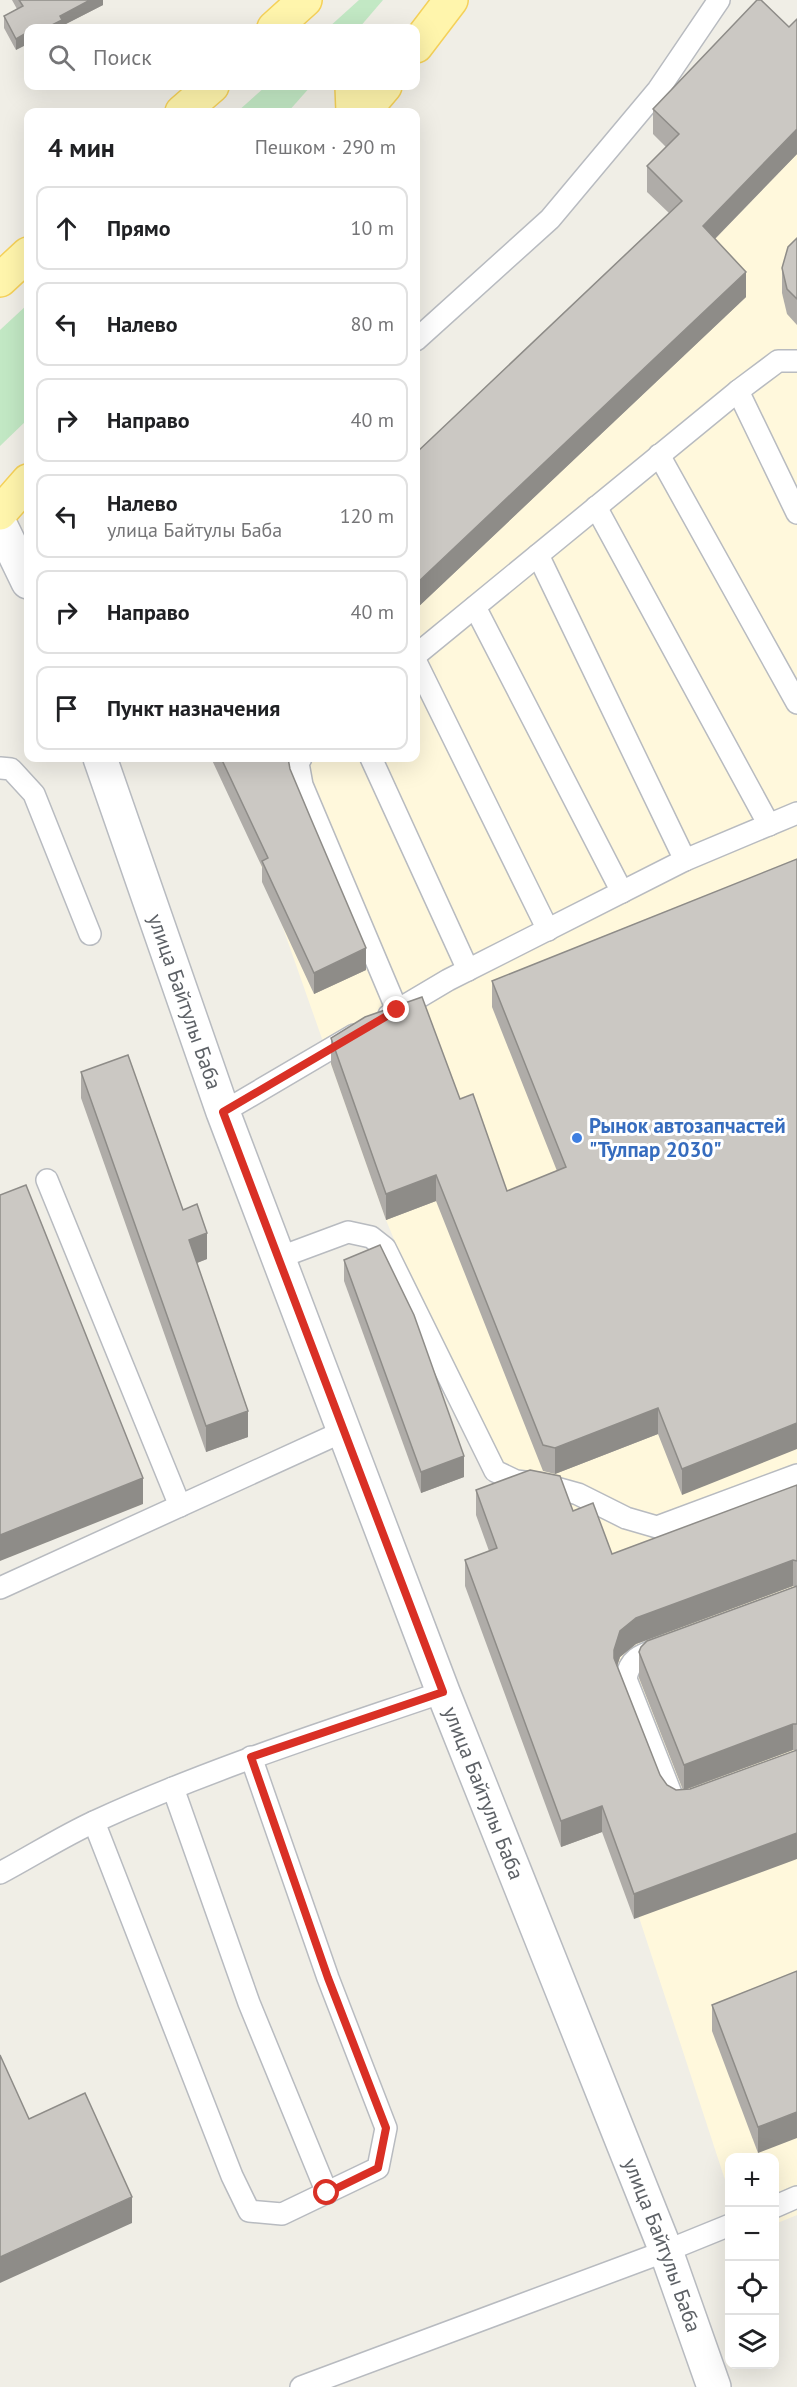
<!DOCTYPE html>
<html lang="ru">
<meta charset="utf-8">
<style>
:root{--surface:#fff;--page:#f2f2f2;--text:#202124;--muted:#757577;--line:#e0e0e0}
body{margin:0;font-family:"PT Sans",sans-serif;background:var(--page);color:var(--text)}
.controls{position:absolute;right:18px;bottom:18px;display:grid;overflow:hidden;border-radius:12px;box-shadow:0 6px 24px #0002}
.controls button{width:54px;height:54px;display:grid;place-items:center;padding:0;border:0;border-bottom:2px solid var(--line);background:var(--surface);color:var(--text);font:30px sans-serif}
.stop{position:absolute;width:18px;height:18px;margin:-14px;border:4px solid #d93025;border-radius:50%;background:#fff}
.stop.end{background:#d93025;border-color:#fff;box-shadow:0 2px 6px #0008}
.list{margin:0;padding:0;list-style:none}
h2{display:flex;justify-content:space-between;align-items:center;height:78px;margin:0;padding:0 24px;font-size:26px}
h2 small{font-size:20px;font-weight:400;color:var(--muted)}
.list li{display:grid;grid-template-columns:39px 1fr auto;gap:18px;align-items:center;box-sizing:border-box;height:84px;margin:0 12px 12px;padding:0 12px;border:2px solid var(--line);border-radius:12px}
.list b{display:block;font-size:22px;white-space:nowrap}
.list p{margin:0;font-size:20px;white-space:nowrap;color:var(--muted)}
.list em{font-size:20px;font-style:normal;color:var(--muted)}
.icon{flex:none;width:33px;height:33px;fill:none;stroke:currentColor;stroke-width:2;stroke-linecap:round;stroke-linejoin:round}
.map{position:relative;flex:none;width:797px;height:2387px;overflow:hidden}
.search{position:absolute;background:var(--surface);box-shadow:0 6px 24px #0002;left:24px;top:24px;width:396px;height:66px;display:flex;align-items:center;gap:15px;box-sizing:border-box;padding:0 21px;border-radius:12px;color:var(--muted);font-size:22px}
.panel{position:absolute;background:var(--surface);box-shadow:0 6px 24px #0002;left:24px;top:108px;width:396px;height:654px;border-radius:12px}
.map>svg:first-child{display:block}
.commercial{fill:#fff8dc}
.green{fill:#c2e8c4}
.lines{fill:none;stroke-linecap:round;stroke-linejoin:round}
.service-casing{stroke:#b8bbc0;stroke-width:24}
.minor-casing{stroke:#b8bbc0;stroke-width:36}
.primary-casing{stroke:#f5d159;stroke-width:36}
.service{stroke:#fff;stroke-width:21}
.minor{stroke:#fff;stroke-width:33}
.primary{stroke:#fff5ac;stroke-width:33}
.wall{fill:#afaca8;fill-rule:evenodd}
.shaded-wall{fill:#8e8c88}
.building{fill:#cbc8c3;stroke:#8e8c88;stroke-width:1.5}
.route{stroke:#d93025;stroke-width:8}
.shop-dot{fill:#3f7fe0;stroke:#fff;stroke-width:2}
.labels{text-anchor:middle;stroke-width:6;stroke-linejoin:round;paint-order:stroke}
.street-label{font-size:21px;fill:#5d6166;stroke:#fff}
.shop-label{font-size:21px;font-weight:bold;fill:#366cbe;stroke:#fff;text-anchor:start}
</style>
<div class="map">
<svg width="797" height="2387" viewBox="0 0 797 2387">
<rect width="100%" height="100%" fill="#f0eee6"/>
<path class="commercial" d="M 797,51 L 797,2215 L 775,2224 L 774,2158 L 730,2158 L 729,2192 L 504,1505 L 386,1220 L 223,758 L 416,758 L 416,478 L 680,227 Z"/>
<g class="green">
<path d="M 359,0 L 383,0 L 359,28 L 328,28 Z"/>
<path d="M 266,86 L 311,86 L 288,112 L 237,112 Z"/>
<path d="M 28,304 L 28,419 L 0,446 L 0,330 Z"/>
</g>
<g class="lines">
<defs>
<g id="service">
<path d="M 416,340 L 550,219 L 658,90 L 719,0"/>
<path d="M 738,391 L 797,513"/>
<path d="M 659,455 L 797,703"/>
<path d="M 596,507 L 769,825"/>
<path d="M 538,555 L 685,860"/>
<path d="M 475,607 L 622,892"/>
<path d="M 416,655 L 738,391 L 778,361 L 797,361"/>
<path d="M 416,662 L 548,930"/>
<path d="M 301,758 L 298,763 L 302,785 L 397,1010"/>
<path d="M 371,758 L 468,970"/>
<path d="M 0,768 L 11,769 L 34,794 L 90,934"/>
<path d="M 389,1015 L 448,980 L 685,860 L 797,813"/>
<path d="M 223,1112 L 354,1035"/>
<path d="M 47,1180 L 180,1506"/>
<path d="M 278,1258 L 348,1232 L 371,1237 L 385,1248 L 495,1471 L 516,1481 L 542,1484 L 578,1494 L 626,1518 L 657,1527 L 797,1475"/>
<path d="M 0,1588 L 344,1431"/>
<path d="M 666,1646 C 645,1654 630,1655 626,1679 L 672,1796 L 677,1803 L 684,1803"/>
<path d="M 173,1788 L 249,2003 L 327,2193"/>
<path d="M 94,1822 L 232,2176 L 249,2211 L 282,2214 L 378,2168 L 386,2128 L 328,1978 L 251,1757"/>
<path d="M 0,1873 C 32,1856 63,1836 96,1821 C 209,1769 326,1732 443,1692"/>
<path d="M 774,2207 L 797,2197"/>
<path d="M 301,2387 L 666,2251 L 730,2225"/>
</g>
<g id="minor">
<path d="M 0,524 L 28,582"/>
<path id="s1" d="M 100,758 L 223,1112 L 443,1692 L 666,2251 L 714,2387"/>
</g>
<g id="primary">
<path d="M 274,28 L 305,0"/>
<path d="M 416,46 L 451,0"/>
<path d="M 352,86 L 353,112"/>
<path d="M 182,112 L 212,86"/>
<path d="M 363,112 L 385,86"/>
<path d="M 0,280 L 28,254"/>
<path d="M 0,513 L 28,481"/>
</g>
</defs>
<use href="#service" class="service-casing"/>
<use href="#minor" class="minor-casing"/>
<use href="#primary" class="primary-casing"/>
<use href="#service" class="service"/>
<use href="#minor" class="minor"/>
<use href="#primary" class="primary"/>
</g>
<g class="wall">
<path d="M 12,0 L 103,0 L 103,5 L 62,26 L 62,28 L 28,28 L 16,50 L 4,28 L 4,16 L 17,9 Z"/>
<path d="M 653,109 L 797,154 L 715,239 L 746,297 L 416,609 L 416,453 L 669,213 L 647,192 L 647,166 L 666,147 L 653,134 Z"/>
<path d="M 797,238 L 797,325 L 787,314 L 782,293 L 782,268 Z"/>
<path d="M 211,758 L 288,758 L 290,769 L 366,970 L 314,994 L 262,882 L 262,867 Z"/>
<path d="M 797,859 L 682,1495 L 658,1434 L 555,1474 L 543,1471 L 436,1201 L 386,1220 L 331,1064 L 331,1038 L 460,1099 L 507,1191 L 557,1171 L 492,1007 L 492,981 Z"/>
<path d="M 81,1072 L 183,1210 L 207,1259 L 197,1263 L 248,1437 L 206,1452 L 81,1098 Z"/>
<path d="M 344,1260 L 464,1477 L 421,1493 L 344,1281 Z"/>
<path d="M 797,1485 L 797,1750 L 793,1750 L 685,1790 L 634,1919 L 602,1832 L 561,1847 L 465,1586 L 465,1560 L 489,1551 L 476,1515 L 476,1490 L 573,1511 L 612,1554 ZM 793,1586 L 795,1586 L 639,1652 L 639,1678 L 683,1790 L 676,1790 L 667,1785 L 660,1775 L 617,1666 L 620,1657 L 636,1644 Z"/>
<path d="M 797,1971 L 758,2153 L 712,2031 L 712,2005 Z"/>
</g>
<g class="shaded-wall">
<path d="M 90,0 L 103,0 L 103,5 L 62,26 L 62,28 L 46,28 L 60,16 Z"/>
<path d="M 28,32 L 28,44 L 16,50 L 16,39 Z"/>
<path d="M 797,129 L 797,154 L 703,251 L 703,226 Z"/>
<path d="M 746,272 L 746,297 L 416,609 L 416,584 Z"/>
<path d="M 366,948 L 366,970 L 314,994 L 314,973 Z"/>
<path d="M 436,1175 L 436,1201 L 386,1220 L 386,1194 Z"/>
<path d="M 207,1233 L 207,1259 L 189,1266 L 189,1240 Z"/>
<path d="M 658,1408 L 658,1434 L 555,1474 L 555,1448 Z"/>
<path d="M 248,1411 L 248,1437 L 206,1452 L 206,1426 Z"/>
<path d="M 797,1423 L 797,1449 L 682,1495 L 682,1469 Z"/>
<path d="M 464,1456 L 464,1477 L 421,1493 L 421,1472 Z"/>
<path d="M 143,1478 L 143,1504 L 0,1561 L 0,1535 Z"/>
<path d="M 793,1560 L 793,1586 L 636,1644 L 620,1657 L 614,1676 L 614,1650 L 620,1631 L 636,1618 Z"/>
<path d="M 793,1724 L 793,1750 L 684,1790 L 684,1765 Z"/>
<path d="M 602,1806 L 602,1832 L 561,1847 L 561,1821 Z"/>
<path d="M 797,1833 L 797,1859 L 634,1919 L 634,1894 Z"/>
<path d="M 797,2112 L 797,2138 L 758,2153 L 758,2127 Z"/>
<path d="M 132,2197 L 132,2223 L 0,2283 L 0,2257 Z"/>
</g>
<g class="building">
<path d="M 19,0 L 90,0 L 60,16 L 62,20 L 46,28 L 28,28 L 28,32 L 16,39 L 4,16 L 23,6 Z"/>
<path d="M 757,0 L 761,0 L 789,27 L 797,19 L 797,129 L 703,226 L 746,272 L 416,584 L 416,453 L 682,201 L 647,166 L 679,134 L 653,109 Z"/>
<path d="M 797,238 L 797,299 L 787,289 L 782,268 L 788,247 Z"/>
<path d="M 221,758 L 288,758 L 290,769 L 311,819 L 366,948 L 314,973 L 262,861 L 268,858 Z"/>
<path d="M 797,859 L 797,1423 L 682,1469 L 658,1408 L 555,1448 L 543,1445 L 436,1175 L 386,1194 L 331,1038 L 365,1017 L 422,997 L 460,1099 L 473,1094 L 507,1191 L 566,1167 L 492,981 Z"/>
<path d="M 128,1055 L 183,1210 L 197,1204 L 207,1233 L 189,1240 L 248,1411 L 206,1426 L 81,1072 Z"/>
<path d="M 26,1185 L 143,1478 L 0,1535 L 0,1195 Z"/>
<path d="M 380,1245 L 414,1315 L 464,1456 L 421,1472 L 344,1260 Z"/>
<path d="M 530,1470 L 560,1476 L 573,1511 L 593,1503 L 612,1554 L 797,1485 L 797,1561 L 793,1560 L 636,1618 L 620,1631 L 614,1650 L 614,1658 L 660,1775 L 667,1785 L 676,1790 L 690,1789 L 797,1750 L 797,1833 L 634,1894 L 602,1806 L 561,1821 L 465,1560 L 497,1548 L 476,1490 Z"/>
<path d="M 797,1586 L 797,1724 L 793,1724 L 684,1765 L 639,1652 L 641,1647 L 647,1641 Z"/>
<path d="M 797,1971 L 797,2112 L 758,2127 L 712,2005 Z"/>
<path d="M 0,2055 L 29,2119 L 85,2093 L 132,2197 L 0,2257 Z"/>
</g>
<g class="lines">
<path class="route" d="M 327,2193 L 378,2168 L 386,2128 L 328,1978 L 251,1757 L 443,1692 L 223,1112 L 397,1010"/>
</g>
<circle class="shop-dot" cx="577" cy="1138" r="6"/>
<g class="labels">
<g class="street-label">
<text dy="7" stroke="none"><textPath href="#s1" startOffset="258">улица Байтулы Баба</textPath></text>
<text dy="7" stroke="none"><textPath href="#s1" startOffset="1104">улица Байтулы Баба</textPath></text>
<text dy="7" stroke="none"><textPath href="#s1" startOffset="1590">улица Байтулы Баба</textPath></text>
</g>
<g class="shop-label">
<text x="589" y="1133">Рынок автозапчастей<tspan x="589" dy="24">"Тулпар 2030"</tspan></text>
</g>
</g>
</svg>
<div class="controls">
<button>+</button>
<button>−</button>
<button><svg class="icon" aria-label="locate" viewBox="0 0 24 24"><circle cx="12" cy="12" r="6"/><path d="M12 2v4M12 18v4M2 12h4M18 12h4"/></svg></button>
<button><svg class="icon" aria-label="layers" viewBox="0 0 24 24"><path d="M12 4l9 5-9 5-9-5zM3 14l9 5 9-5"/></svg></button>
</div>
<div class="stop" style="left:327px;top:2193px"></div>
<div class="stop end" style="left:397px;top:1010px"></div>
<div class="search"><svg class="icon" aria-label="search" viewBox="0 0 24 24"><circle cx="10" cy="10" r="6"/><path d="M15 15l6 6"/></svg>Поиск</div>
<section class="panel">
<h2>4 мин<small>Пешком · 290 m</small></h2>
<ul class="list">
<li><svg class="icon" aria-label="ahead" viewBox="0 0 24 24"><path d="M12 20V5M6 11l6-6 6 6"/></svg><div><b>Прямо</b></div><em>10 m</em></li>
<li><svg class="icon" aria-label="left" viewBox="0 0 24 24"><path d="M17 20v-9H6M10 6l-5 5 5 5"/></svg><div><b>Налево</b></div><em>80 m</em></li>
<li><svg class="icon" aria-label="right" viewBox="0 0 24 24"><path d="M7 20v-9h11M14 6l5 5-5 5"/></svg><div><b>Направо</b></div><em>40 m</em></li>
<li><svg class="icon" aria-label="left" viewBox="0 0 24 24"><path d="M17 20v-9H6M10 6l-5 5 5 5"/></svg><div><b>Налево</b><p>улица Байтулы Баба</p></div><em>120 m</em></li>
<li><svg class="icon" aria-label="right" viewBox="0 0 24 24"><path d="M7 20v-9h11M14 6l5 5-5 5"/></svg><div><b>Направо</b></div><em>40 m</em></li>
<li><svg class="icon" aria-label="arrive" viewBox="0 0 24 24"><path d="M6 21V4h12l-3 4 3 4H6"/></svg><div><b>Пункт назначения</b></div></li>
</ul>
</section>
</div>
